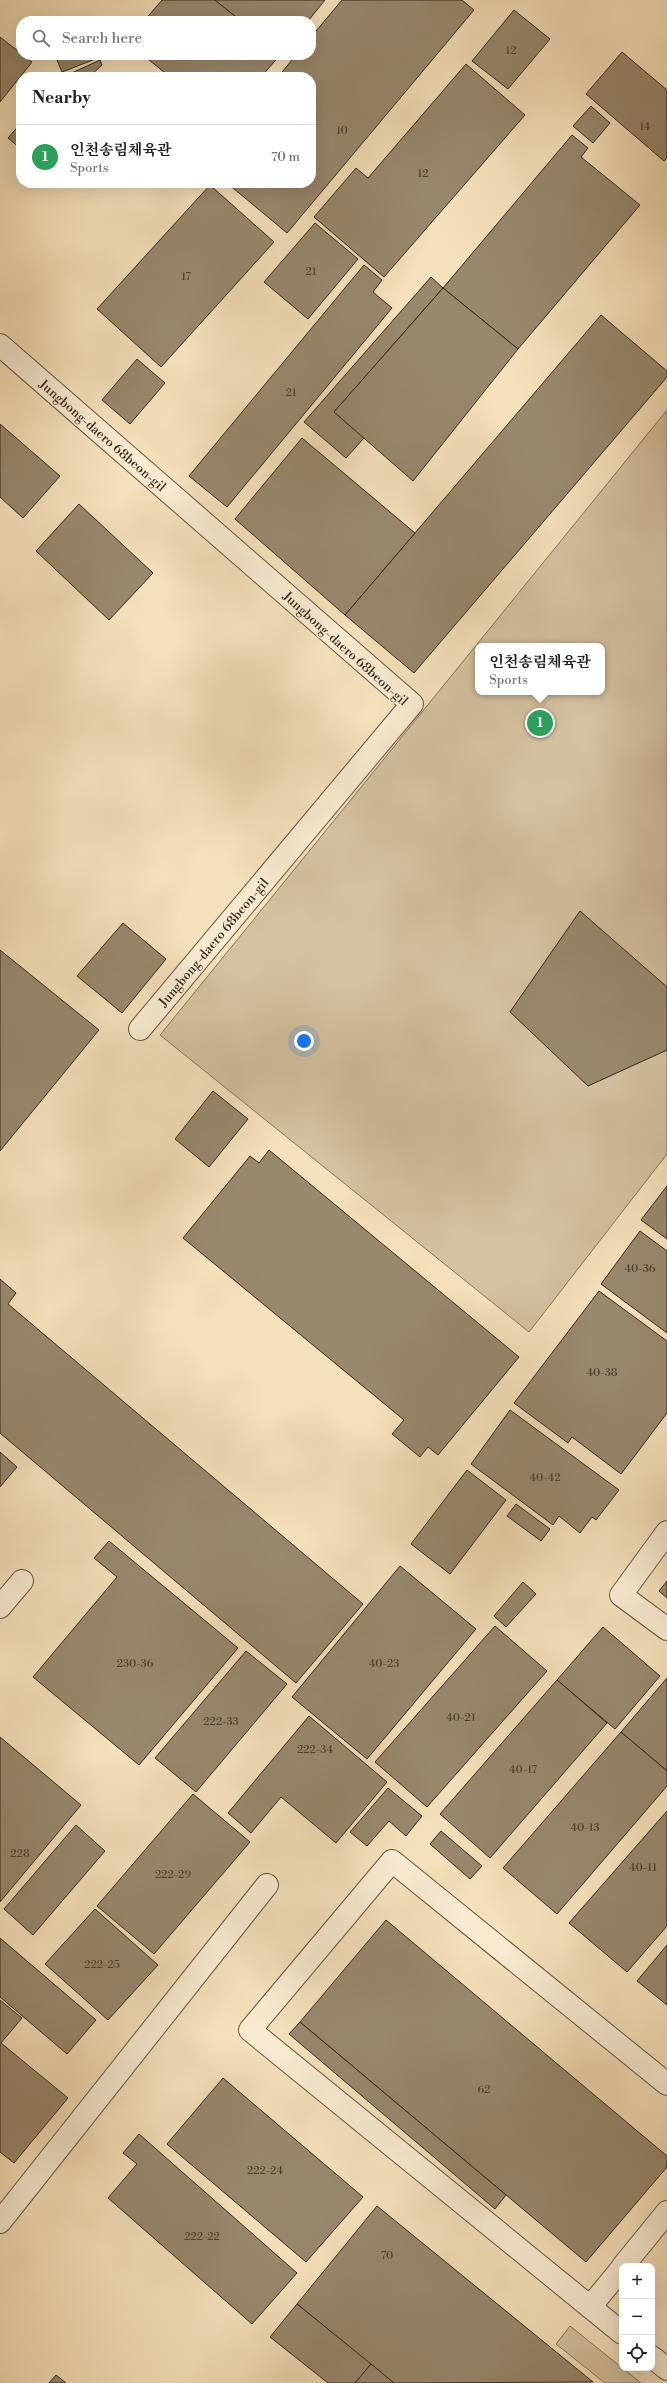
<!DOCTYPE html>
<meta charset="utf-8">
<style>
:root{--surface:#fff;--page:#f6f6f6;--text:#202124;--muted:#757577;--line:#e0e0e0;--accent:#2563eb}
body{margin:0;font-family:"Libre Bodoni","Noto Serif KR",serif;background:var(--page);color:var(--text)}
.controls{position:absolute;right:12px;bottom:12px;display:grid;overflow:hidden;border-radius:8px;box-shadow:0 4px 16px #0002}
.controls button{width:36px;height:36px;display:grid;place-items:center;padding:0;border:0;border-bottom:1px solid var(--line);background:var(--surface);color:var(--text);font:20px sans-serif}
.you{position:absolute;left:304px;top:1041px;width:14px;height:14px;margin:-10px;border:3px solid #fff;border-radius:50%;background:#1a73e8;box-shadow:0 0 0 6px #1a73e833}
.badge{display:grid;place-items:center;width:26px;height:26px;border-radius:50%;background:var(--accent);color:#fff;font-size:13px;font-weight:700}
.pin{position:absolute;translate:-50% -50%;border:2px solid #fff;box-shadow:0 1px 4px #0006}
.popup{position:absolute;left:475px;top:643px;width:130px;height:52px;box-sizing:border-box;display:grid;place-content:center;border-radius:8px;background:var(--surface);filter:drop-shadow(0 1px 3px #0005);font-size:13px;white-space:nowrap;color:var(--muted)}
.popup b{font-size:15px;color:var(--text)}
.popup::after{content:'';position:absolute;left:50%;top:100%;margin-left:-8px;border:8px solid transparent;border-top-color:var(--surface)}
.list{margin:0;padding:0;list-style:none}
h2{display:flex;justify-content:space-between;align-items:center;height:52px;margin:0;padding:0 16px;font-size:17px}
h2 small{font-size:13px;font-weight:400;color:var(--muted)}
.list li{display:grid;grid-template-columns:26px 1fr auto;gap:12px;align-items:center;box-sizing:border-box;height:64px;padding:0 16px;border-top:1px solid var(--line)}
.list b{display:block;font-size:15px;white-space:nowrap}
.list p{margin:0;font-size:13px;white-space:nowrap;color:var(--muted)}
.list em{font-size:13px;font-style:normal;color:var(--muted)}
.icon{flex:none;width:22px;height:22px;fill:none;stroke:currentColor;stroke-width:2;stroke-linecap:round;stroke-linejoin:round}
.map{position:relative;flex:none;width:667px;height:2383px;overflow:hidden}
.search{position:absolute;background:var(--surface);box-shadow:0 4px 16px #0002;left:16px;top:16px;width:300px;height:44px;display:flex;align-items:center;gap:10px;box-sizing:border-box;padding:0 14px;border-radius:16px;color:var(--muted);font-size:15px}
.panel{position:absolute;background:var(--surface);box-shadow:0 4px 16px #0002;left:16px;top:72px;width:300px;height:116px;border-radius:16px}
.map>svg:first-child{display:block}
.green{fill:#d4c19f;stroke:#84755d;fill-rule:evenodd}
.building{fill:#98886e;stroke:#35291b}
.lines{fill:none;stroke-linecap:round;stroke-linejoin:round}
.minor-casing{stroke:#655743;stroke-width:24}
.minor{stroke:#f8ebd2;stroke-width:22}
.labels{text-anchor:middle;stroke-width:3;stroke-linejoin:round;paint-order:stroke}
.number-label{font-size:11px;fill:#4e4130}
.street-label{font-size:13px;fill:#35291b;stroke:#f8ebd2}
</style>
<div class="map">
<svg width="667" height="2383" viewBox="0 0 667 2383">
<rect width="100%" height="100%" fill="#f4e0ba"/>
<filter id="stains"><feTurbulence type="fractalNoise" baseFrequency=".005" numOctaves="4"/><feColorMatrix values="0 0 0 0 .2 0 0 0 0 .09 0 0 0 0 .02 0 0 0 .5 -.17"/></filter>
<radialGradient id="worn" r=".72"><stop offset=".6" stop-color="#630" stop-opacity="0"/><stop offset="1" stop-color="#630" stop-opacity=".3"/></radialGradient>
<g class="green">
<path d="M 667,410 L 667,1154 L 529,1332 L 160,1035 ZM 478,646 L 602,646 L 602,692 L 478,692 Z"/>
<path d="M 570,2326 L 641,2383 L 605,2383 L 556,2344 Z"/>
</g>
<g class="building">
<path d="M 162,0 L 215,0 L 241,21 L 144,21 Z"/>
<path d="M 215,0 L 325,0 L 308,21 L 241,21 Z"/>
<path d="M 342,0 L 462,0 L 474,10 L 287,233 L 227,183 L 311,183 L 311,77 L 278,77 L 296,55 L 311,55 L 311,37 Z"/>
<path d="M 514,10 L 550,39 L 508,89 L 472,61 Z"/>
<path d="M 0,37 L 32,62 L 0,102 Z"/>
<path d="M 622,52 L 667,90 L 667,158 L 664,161 L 586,94 Z"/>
<path d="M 55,55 L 97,55 L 98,58 L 62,72 Z"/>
<path d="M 143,55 L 280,55 L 261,77 L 170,77 Z"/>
<path d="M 100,60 L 102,65 L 89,77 L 63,77 Z"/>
<path d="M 466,64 L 525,115 L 384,277 L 314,217 L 356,168 L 368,178 Z"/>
<path d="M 591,106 L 610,123 L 593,143 L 573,126 Z"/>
<path d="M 21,123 L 21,149 L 8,138 Z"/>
<path d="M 572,135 L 588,148 L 581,157 L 640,205 L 518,349 L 443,288 Z"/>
<path d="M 210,185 L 274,242 L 161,367 L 97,309 Z"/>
<path d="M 315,223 L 358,259 L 308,319 L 264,282 Z"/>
<path d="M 364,265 L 382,280 L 373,292 L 392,308 L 227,507 L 189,476 Z"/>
<path d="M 431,277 L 443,288 L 334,412 L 364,438 L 346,458 L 304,422 Z"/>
<path d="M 443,288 L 518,349 L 413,481 L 334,412 Z"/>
<path d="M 601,315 L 667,371 L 667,377 L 414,673 L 345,615 Z"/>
<path d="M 137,359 L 165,383 L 130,424 L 102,400 Z"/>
<path d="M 0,424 L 60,476 L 23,518 L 0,497 Z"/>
<path d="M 302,438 L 415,533 L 345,615 L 235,519 Z"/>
<path d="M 79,504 L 153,573 L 109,620 L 36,551 Z"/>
<path d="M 580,911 L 667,987 L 667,1050 L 588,1086 L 510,1012 Z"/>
<path d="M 123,923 L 166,959 L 122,1013 L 77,976 Z"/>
<path d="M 0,950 L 99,1030 L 0,1151 Z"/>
<path d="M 213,1091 L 248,1119 L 209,1167 L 175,1139 Z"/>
<path d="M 269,1150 L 519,1357 L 438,1455 L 428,1447 L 420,1457 L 392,1434 L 404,1420 L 183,1238 L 250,1156 L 259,1163 Z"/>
<path d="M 667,1186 L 667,1239 L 641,1220 Z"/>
<path d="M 640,1231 L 667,1251 L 667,1333 L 601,1284 Z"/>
<path d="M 0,1279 L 16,1293 L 8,1304 L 363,1604 L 296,1683 L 0,1433 Z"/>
<path d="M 599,1291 L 667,1341 L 667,1413 L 621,1474 L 572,1437 L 568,1443 L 514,1403 Z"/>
<path d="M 510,1410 L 619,1490 L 596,1520 L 592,1517 L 580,1533 L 559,1516 L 553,1525 L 471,1464 Z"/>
<path d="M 0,1452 L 17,1467 L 0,1487 Z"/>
<path d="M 467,1470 L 506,1500 L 450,1574 L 411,1544 Z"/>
<path d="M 516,1504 L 550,1529 L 541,1541 L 507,1516 Z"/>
<path d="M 109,1541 L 238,1648 L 139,1765 L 33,1677 L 117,1577 L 94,1558 Z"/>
<path d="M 400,1566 L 476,1629 L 367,1759 L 292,1697 Z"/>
<path d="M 667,1581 L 667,1598 L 659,1591 Z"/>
<path d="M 523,1582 L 536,1594 L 506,1627 L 494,1616 Z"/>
<path d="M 495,1626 L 547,1671 L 427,1807 L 375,1762 Z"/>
<path d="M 603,1627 L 660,1676 L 615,1729 L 557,1680 Z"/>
<path d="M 246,1651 L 287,1684 L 196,1792 L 155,1758 Z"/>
<path d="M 667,1678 L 667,1771 L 621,1732 Z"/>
<path d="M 557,1680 L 607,1723 L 490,1858 L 440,1814 Z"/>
<path d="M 309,1716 L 387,1782 L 336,1843 L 281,1797 L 251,1833 L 228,1813 Z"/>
<path d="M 621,1732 L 667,1771 L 667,1786 L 557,1914 L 503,1868 Z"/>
<path d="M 0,1737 L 81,1805 L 0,1902 Z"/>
<path d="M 388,1788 L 422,1816 L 406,1836 L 389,1821 L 367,1846 L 350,1832 Z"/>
<path d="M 193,1794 L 250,1842 L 154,1954 L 97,1906 Z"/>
<path d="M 667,1811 L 667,1926 L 627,1972 L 569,1923 Z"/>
<path d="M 76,1825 L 105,1851 L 33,1935 L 4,1909 Z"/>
<path d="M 441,1831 L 482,1866 L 470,1879 L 430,1844 Z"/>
<path d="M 95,1909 L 158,1965 L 108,2020 L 45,1964 Z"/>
<path d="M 386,1920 L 667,2156 L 667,2167 L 586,2262 L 300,2022 Z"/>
<path d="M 0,1938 L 96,2020 L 67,2054 L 0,1997 Z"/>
<path d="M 667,1945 L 667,2005 L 637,1981 Z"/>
<path d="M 0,2000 L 22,2018 L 1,2043 L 68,2098 L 14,2163 L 0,2152 Z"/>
<path d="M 300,2022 L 506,2195 L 495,2209 L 289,2034 Z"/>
<path d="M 223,2078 L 363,2197 L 306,2262 L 167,2144 Z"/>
<path d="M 139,2134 L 297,2273 L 252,2324 L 108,2198 L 137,2164 L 123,2153 Z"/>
<path d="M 377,2206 L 593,2382 L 394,2383 L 297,2304 Z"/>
<path d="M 297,2304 L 371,2364 L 355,2383 L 328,2383 L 270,2337 Z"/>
<path d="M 371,2364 L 394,2383 L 355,2383 Z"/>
<path d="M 56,2375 L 66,2383 L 49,2383 Z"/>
</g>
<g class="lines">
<defs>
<g id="minor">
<path d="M 0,345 L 412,704 L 140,1029"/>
<path d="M 667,1532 L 621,1595 L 667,1629"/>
<path d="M 0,1607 L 22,1581"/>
<path d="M 0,2222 L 267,1885"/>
<path d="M 623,2266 L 667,2212"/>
<path d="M 590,2307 L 622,2268"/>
<path d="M 622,2333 L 250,2030 L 392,1861 L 667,2084"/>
<path d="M 652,2357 L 667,2369"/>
</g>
</defs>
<use href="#minor" class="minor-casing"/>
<use href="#minor" class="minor"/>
</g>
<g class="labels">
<g class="number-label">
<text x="511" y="54">12</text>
<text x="645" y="130">14</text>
<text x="342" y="134">10</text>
<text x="423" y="177">12</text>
<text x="311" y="275">21</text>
<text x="186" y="280">17</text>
<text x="291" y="396">21</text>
<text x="640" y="1272">40-36</text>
<text x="602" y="1376">40-38</text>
<text x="545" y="1481">40-42</text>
<text x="135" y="1667">230-36</text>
<text x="384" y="1667">40-23</text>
<text x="461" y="1721">40-21</text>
<text x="221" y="1725">222-33</text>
<text x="315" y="1753">222-34</text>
<text x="523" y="1773">40-17</text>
<text x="585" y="1831">40-13</text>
<text x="20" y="1857">228</text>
<text x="643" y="1871">40-11</text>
<text x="173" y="1878">222-29</text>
<text x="102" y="1968">222-25</text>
<text x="484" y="2093">62</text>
<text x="265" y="2174">222-24</text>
<text x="202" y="2240">222-22</text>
<text x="387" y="2259">70</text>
</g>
<g class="street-label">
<text transform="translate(103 435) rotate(41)" y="5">Jungbong-daero 68beon-gil</text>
<text transform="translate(346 648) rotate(42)" y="5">Jungbong-daero 68beon-gil</text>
<text transform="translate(213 942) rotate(-50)" y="5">Jungbong-daero 68beon-gil</text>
</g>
</g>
<rect width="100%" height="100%" filter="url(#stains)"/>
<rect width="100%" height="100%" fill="url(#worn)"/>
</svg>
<div class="controls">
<button>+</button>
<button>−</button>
<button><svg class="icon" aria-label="locate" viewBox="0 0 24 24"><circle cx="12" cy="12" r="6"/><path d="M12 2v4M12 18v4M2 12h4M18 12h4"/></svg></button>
</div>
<div class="you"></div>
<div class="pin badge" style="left:540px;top:723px;background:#2e9e5b">1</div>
<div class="popup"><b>인천송림체육관</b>Sports</div>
<div class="search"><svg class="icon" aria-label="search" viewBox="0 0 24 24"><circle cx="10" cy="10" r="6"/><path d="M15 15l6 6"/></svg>Search here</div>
<section class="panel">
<h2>Nearby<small></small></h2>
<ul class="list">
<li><span class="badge" style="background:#2e9e5b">1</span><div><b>인천송림체육관</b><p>Sports</p></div><em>70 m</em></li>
</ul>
</section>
</div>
